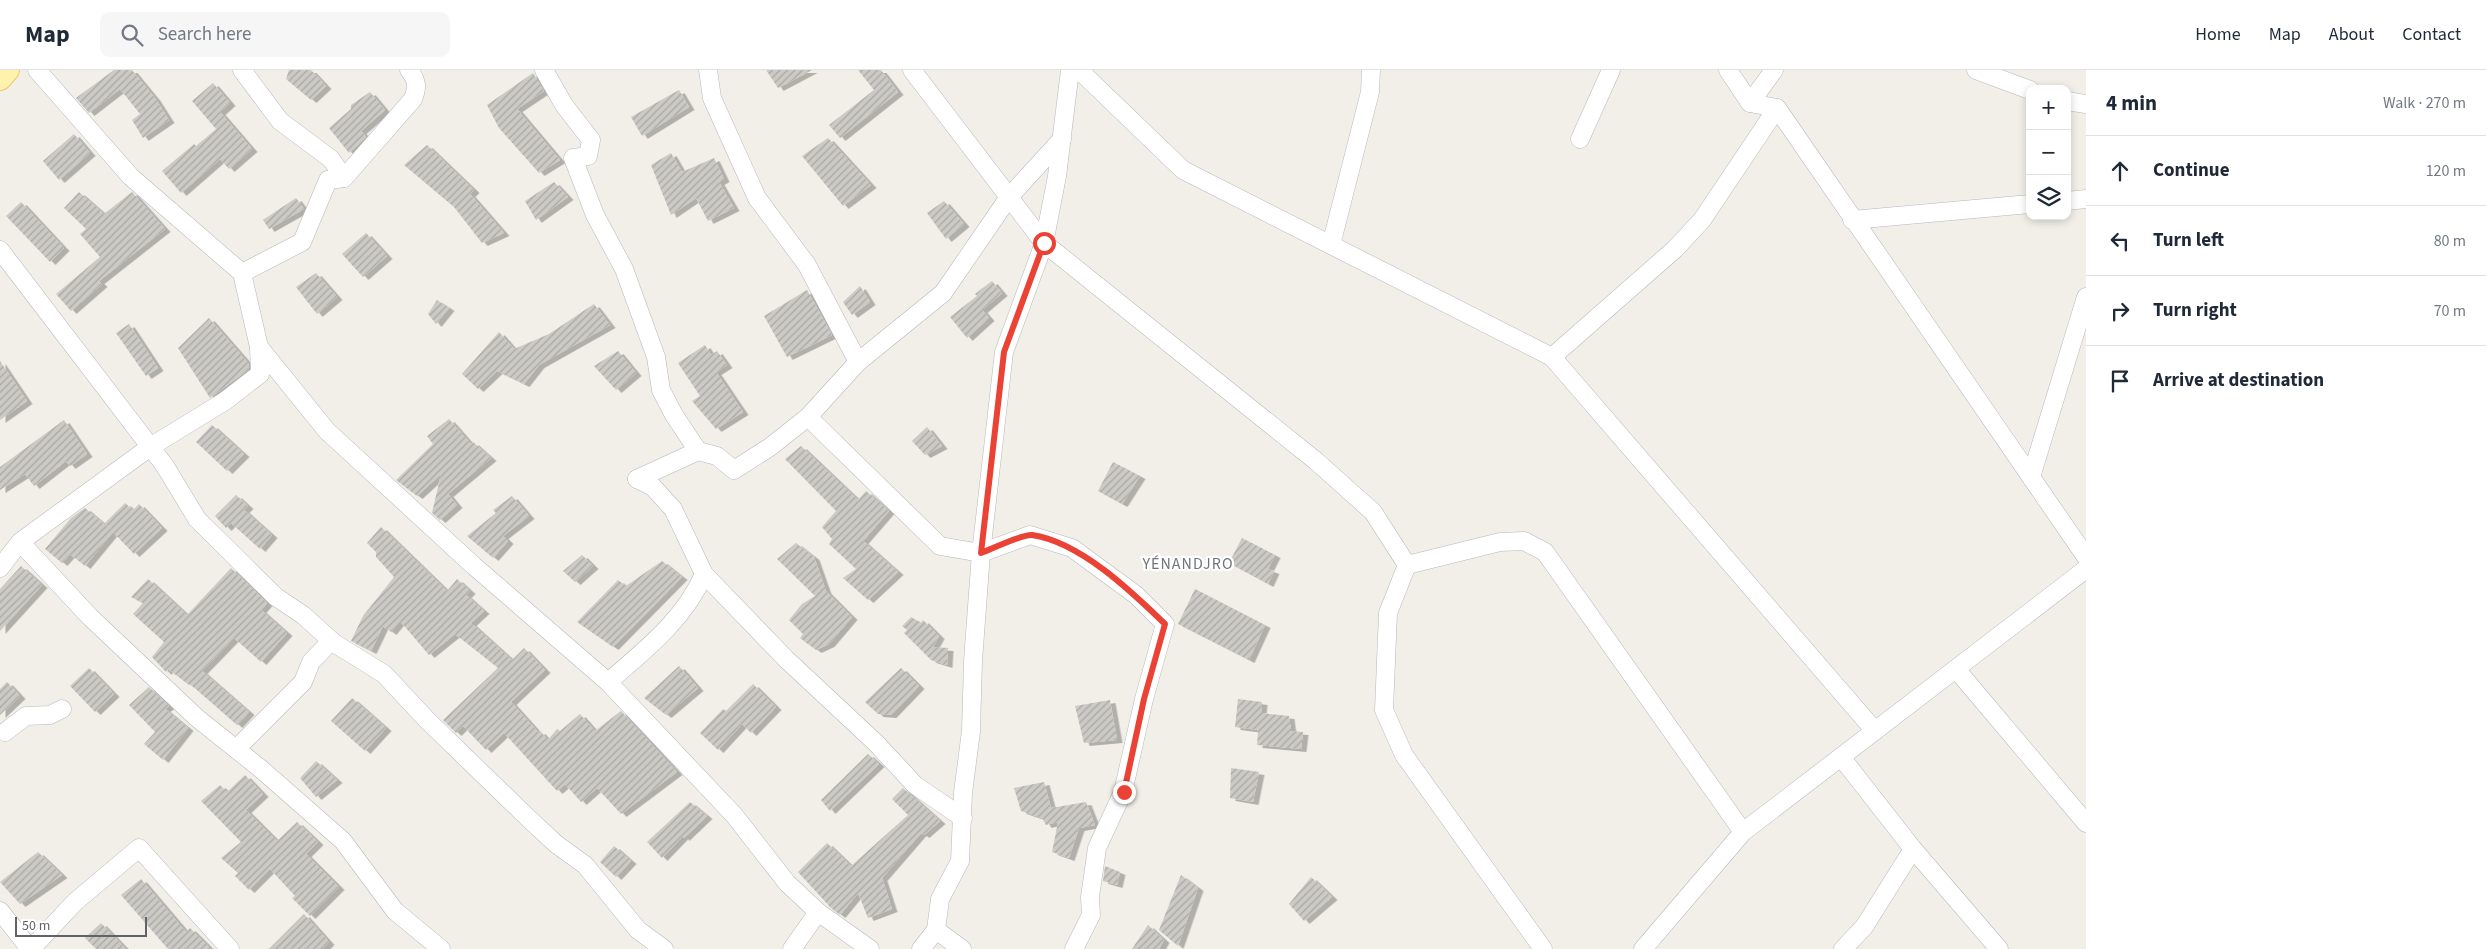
<!DOCTYPE html>
<meta charset="utf-8">
<style>
:root{--surface:#fff;--page:#f6f6f7;--text:#1f2937;--muted:#747a83;--line:#e0e1e3}
body{margin:0;font-family:"Source Sans 3",sans-serif;background:var(--page);color:var(--text)}
.controls{position:absolute;right:15px;top:15px;display:grid;overflow:hidden;border-radius:10px;box-shadow:0 2px 8px #0003}
.controls button{width:45px;height:45px;display:grid;place-items:center;padding:0;border:0;border-bottom:1px solid var(--line);background:var(--surface);color:var(--text);font:25px sans-serif}
.scale{position:absolute;left:15px;bottom:12px;width:132px;box-sizing:border-box;padding-left:5px;border:2px solid #5f6368;border-top:0;font-size:14px;line-height:18px;white-space:nowrap;color:#5f6368;-webkit-text-stroke:4px #fff;paint-order:stroke}
.stop{position:absolute;width:15px;height:15px;margin:-11px;border:4px solid #ea4335;border-radius:50%;background:#fff}
.stop.end{background:#ea4335;border-color:#fff;box-shadow:0 1px 5px #0008}
.list{margin:0;padding:0;list-style:none}
h2{display:flex;justify-content:space-between;align-items:center;height:65px;margin:0;padding:0 20px;font-size:21px}
h2 small{font-size:16px;font-weight:400;color:var(--muted)}
.list li{display:grid;grid-template-columns:32px 1fr auto;gap:15px;align-items:center;box-sizing:border-box;height:70px;padding:0 20px;border-top:1px solid var(--line)}
.list b{display:block;font-size:19px;white-space:nowrap}
.list em{font-size:16px;font-style:normal;color:var(--muted)}
.icon{flex:none;width:28px;height:28px;fill:none;stroke:currentColor;stroke-width:2;stroke-linecap:round;stroke-linejoin:round}
.map{position:relative;flex:none;width:2086px;height:879px;overflow:hidden}
header{display:flex;align-items:center;gap:30px;box-sizing:border-box;height:70px;padding:0 25px;background:var(--surface);border-bottom:1px solid var(--line)}
header strong{font-size:24px}
nav{display:flex;gap:28px;margin-inline-start:auto;font-size:18px}
.search{width:350px;height:45px;background:var(--page);display:flex;align-items:center;gap:12px;box-sizing:border-box;padding:0 18px;border-radius:10px;color:var(--muted);font-size:19px}
main{display:flex}
aside{flex:1;background:var(--surface)}
.map>svg:first-child{display:block}
.building{fill:url(#building-hatch);filter:url(#shadow)}
.lines{fill:none;stroke-linecap:round;stroke-linejoin:round}
.minor-casing{stroke:#b5b8bc;stroke-width:19}
.major-casing{stroke:#f2c960;stroke-width:24}
.minor{stroke:#fff;stroke-width:18}
.major{stroke:#fff2af;stroke-width:22}
.route{stroke:#ea4335;stroke-width:6}
.labels{text-anchor:middle;stroke-width:4.5;stroke-linejoin:round;paint-order:stroke}
.quarter-label{font-size:16px;letter-spacing:1px;fill:#70757a;stroke:#fff}
</style>
<header>
<strong>Map</strong>
<div class="search"><svg class="icon" aria-label="search" viewBox="0 0 24 24"><circle cx="10" cy="10" r="6"/><path d="M15 15l6 6"/></svg>Search here</div>
<nav><a>Home</a><a>Map</a><a>About</a><a>Contact</a></nav>
</header>
<main>
<div class="map">
<svg width="2086" height="879" viewBox="0 0 2086 879">
<defs>
<pattern id="building-hatch" width="6" height="6" patternUnits="userSpaceOnUse" patternTransform="scale(1.25)"><rect width="6" height="6" fill="#cccac5"/><path d="M-1 1l2-2M0 6l6-6M5 7l2-2" fill="none" stroke="#a9a8a4"/></pattern>
<filter id="shadow"><feDropShadow dx="5.5" dy="3" stdDeviation="0" flood-color="#0004"/></filter>
</defs>
<rect width="100%" height="100%" fill="#f1efe8"/>
<g class="building">
<path d="M 114,0 L 132,0 L 155,28 L 169,50 L 143,68 L 132,50 L 140,44 L 120,19 L 89,43 L 76,28 Z"/>
<path d="M 289,0 L 311,0 L 326,16 L 311,30 L 286,9 Z"/>
<path d="M 766,0 L 812,0 L 778,18 Z"/>
<path d="M 858,0 L 881,0 L 898,22 L 840,68 L 829,55 L 874,20 Z"/>
<path d="M 533,3 L 544,21 L 517,39 L 560,90 L 539,103 L 499,58 L 487,35 Z"/>
<path d="M 213,13 L 230,33 L 220,42 L 252,79 L 229,99 L 220,89 L 181,123 L 162,101 L 194,74 L 196,76 L 216,59 L 192,31 Z"/>
<path d="M 679,20 L 689,37 L 642,66 L 631,47 Z"/>
<path d="M 370,22 L 385,40 L 361,61 L 366,67 L 349,83 L 329,58 L 351,39 L 351,35 Z"/>
<path d="M 74,64 L 90,83 L 59,110 L 43,91 Z"/>
<path d="M 828,68 L 871,115 L 843,136 L 802,86 Z"/>
<path d="M 427,75 L 474,120 L 470,124 L 504,163 L 482,173 L 454,137 L 404,95 Z"/>
<path d="M 671,83 L 682,102 L 714,88 L 724,109 L 719,112 L 734,138 L 708,151 L 696,128 L 671,145 L 651,95 Z"/>
<path d="M 554,112 L 568,127 L 536,150 L 525,131 Z"/>
<path d="M 79,122 L 104,144 L 132,122 L 165,159 L 99,211 L 102,214 L 71,241 L 56,224 L 100,187 L 80,164 L 86,159 L 64,138 Z"/>
<path d="M 296,128 L 304,139 L 269,159 L 263,150 Z"/>
<path d="M 944,131 L 964,154 L 946,169 L 927,143 Z"/>
<path d="M 21,132 L 64,178 L 50,192 L 6,146 Z"/>
<path d="M 366,163 L 387,186 L 363,207 L 342,184 Z"/>
<path d="M 316,203 L 337,227 L 317,244 L 296,217 Z"/>
<path d="M 992,211 L 1002,223 L 982,240 L 989,248 L 967,268 L 950,247 L 977,226 L 975,224 Z"/>
<path d="M 860,216 L 870,232 L 852,245 L 843,232 Z"/>
<path d="M 807,220 L 832,265 L 787,287 L 764,246 Z"/>
<path d="M 437,230 L 449,238 L 436,254 L 428,244 Z"/>
<path d="M 594,234 L 610,255 L 539,295 L 524,314 L 497,301 L 478,319 L 462,304 L 499,262 L 514,279 L 549,264 Z"/>
<path d="M 209,248 L 249,294 L 249,299 L 210,328 L 178,278 Z"/>
<path d="M 129,254 L 158,298 L 146,306 L 116,263 Z"/>
<path d="M 705,275 L 711,285 L 717,281 L 727,295 L 716,302 L 743,342 L 716,359 L 692,331 L 700,326 L 678,293 Z"/>
<path d="M 618,281 L 636,303 L 616,320 L 594,296 Z"/>
<path d="M 0,291 L 27,331 L 0,350 Z"/>
<path d="M 449,349 L 471,374 L 473,372 L 491,388 L 448,424 L 457,435 L 440,450 L 432,443 L 441,404 L 417,426 L 396,410 L 433,374 L 427,366 Z"/>
<path d="M 64,350 L 87,384 L 70,396 L 66,391 L 34,416 L 25,404 L 0,420 L 0,397 Z"/>
<path d="M 212,355 L 244,384 L 227,401 L 196,372 Z"/>
<path d="M 927,357 L 942,376 L 925,385 L 912,371 Z"/>
<path d="M 801,376 L 858,430 L 866,421 L 889,441 L 863,471 L 898,502 L 868,530 L 843,508 L 856,499 L 829,474 L 832,469 L 822,457 L 836,441 L 785,389 Z"/>
<path d="M 1113,392 L 1140,406 L 1122,434 L 1098,421 Z"/>
<path d="M 236,425 L 248,436 L 244,440 L 272,465 L 260,479 L 231,453 L 226,458 L 215,446 Z"/>
<path d="M 512,426 L 529,446 L 503,466 L 508,471 L 493,488 L 467,466 L 496,443 L 493,440 Z"/>
<path d="M 125,433 L 133,440 L 139,434 L 162,458 L 134,484 L 113,462 L 85,496 L 70,484 L 62,493 L 45,479 L 71,448 L 85,438 L 111,460 L 105,453 Z"/>
<path d="M 381,457 L 447,521 L 457,509 L 470,521 L 466,525 L 484,541 L 471,553 L 512,590 L 524,578 L 545,600 L 511,632 L 538,662 L 540,661 L 548,670 L 557,659 L 560,661 L 580,644 L 595,661 L 621,641 L 677,702 L 621,744 L 597,718 L 581,732 L 565,714 L 557,721 L 504,663 L 486,680 L 463,656 L 456,663 L 443,650 L 498,598 L 455,564 L 429,585 L 400,551 L 391,562 L 383,556 L 371,581 L 351,571 L 363,546 L 394,507 L 376,487 L 376,482 L 367,473 Z"/>
<path d="M 1242,468 L 1275,485 L 1268,499 L 1274,501 L 1268,514 L 1229,493 Z"/>
<path d="M 796,473 L 814,487 L 826,521 L 852,547 L 829,574 L 816,580 L 800,568 L 803,564 L 789,550 L 802,534 L 815,526 L 777,489 Z"/>
<path d="M 582,485 L 593,496 L 575,512 L 563,501 Z"/>
<path d="M 662,491 L 682,507 L 613,577 L 577,552 L 618,510 L 626,516 Z"/>
<path d="M 21,496 L 42,515 L 0,561 L 0,519 Z"/>
<path d="M 231,498 L 267,533 L 261,540 L 287,563 L 261,592 L 234,568 L 202,601 L 249,642 L 237,655 L 190,614 L 189,615 L 168,599 L 166,602 L 152,587 L 164,572 L 133,544 L 143,533 L 131,527 L 148,509 L 187,545 Z"/>
<path d="M 1195,519 L 1265,555 L 1249,590 L 1178,554 Z"/>
<path d="M 911,547 L 921,553 L 923,550 L 939,566 L 933,577 L 948,578 L 947,595 L 931,590 L 904,563 L 907,560 L 902,556 Z"/>
<path d="M 679,596 L 698,618 L 666,645 L 644,628 Z"/>
<path d="M 89,598 L 114,624 L 95,642 L 70,616 Z"/>
<path d="M 901,598 L 919,616 L 891,645 L 878,644 L 865,632 Z"/>
<path d="M 7,612 L 20,626 L 0,645 L 0,619 Z"/>
<path d="M 753,614 L 776,637 L 751,663 L 742,654 L 718,680 L 700,663 L 723,639 L 726,641 Z"/>
<path d="M 149,617 L 169,636 L 165,639 L 188,658 L 163,690 L 144,674 L 155,662 L 129,635 Z"/>
<path d="M 352,628 L 386,658 L 365,681 L 331,651 Z"/>
<path d="M 1238,629 L 1262,632 L 1261,643 L 1289,646 L 1291,661 L 1303,662 L 1301,679 L 1257,675 L 1258,660 L 1235,657 Z"/>
<path d="M 1110,630 L 1117,670 L 1084,673 L 1075,636 Z"/>
<path d="M 868,684 L 879,694 L 830,741 L 821,730 Z"/>
<path d="M 316,691 L 337,710 L 316,727 L 300,708 Z"/>
<path d="M 1231,698 L 1259,702 L 1253,732 L 1230,728 Z"/>
<path d="M 245,705 L 263,724 L 246,740 L 277,771 L 297,752 L 318,772 L 306,784 L 339,817 L 310,846 L 292,828 L 295,826 L 270,799 L 249,820 L 235,806 L 238,803 L 221,788 L 241,772 L 201,731 L 220,715 L 227,722 Z"/>
<path d="M 1044,712 L 1051,738 L 1086,732 L 1095,755 L 1079,758 L 1069,788 L 1052,782 L 1058,752 L 1046,755 L 1042,748 L 1021,741 L 1014,718 Z"/>
<path d="M 903,718 L 940,751 L 924,765 L 921,763 L 882,808 L 892,839 L 868,848 L 858,823 L 840,845 L 831,838 L 798,802 L 827,773 L 851,796 L 908,745 L 892,729 Z"/>
<path d="M 690,732 L 707,746 L 684,768 L 683,766 L 662,788 L 647,772 Z"/>
<path d="M 614,776 L 631,791 L 616,807 L 600,792 Z"/>
<path d="M 38,782 L 62,805 L 20,834 L 0,812 Z"/>
<path d="M 1105,796 L 1120,802 L 1117,815 L 1103,811 Z"/>
<path d="M 1181,805 L 1198,818 L 1178,876 L 1159,860 Z"/>
<path d="M 1311,807 L 1332,827 L 1304,851 L 1289,834 Z"/>
<path d="M 141,809 L 186,862 L 190,858 L 211,879 L 168,879 L 121,825 Z"/>
<path d="M 304,844 L 329,872 L 322,879 L 269,879 Z"/>
<path d="M 101,853 L 126,879 L 96,879 L 85,868 Z"/>
<path d="M 1148,855 L 1164,870 L 1159,879 L 1132,879 Z"/>
</g>
<g class="lines">
<defs>
<g id="minor">
<path d="M 37,0 L 131,107 L 242,203 L 259,277 L 327,361 L 474,496 L 608,612 L 734,745 L 787,813 L 818,842 L 870,879"/>
<path d="M 242,0 L 280,51 L 331,89 L 344,108"/>
<path d="M 544,0 L 564,35 L 591,70 L 588,86 L 573,88 L 595,145 L 624,199 L 656,287 L 661,320 L 674,345 L 698,381"/>
<path d="M 708,0 L 712,28 L 757,128 L 807,195 L 858,292"/>
<path d="M 912,0 L 1044,173 L 1316,391 L 1373,442 L 1407,495"/>
<path d="M 1079,0 L 1183,100 L 1552,287 L 1675,179 L 1702,150 L 1777,38"/>
<path d="M 1728,0 L 1750,33 L 1777,38 L 2086,487"/>
<path d="M 1976,0 L 2030,20"/>
<path d="M 2067,31 L 2086,34"/>
<path d="M 1750,33 L 1774,0"/>
<path d="M 1580,69 L 1611,0"/>
<path d="M 2067,131 L 2086,129"/>
<path d="M 1852,150 L 2030,134"/>
<path d="M 1331,175 L 1370,22 L 1371,0"/>
<path d="M 0,180 L 165,396 L 197,449 L 276,527 L 303,545 L 334,573 L 384,604 L 427,650 L 527,747 L 556,774 L 585,795 L 638,860 L 664,879"/>
<path d="M 242,203 L 302,172 L 328,110 L 344,108 L 413,29 C 418,17 417,10 409,0"/>
<path d="M 1552,287 L 1875,661"/>
<path d="M 808,347 L 940,476 L 981,483 L 1030,465 L 1072,478 L 1136,525 L 1165,554 L 1144,629 L 1123,722 L 1097,778 L 1090,827 L 1091,845 L 1074,879"/>
<path d="M 2031,407 L 2086,227"/>
<path d="M 637,409 L 698,381 L 717,386 L 734,400 L 770,377 L 808,347 L 858,292 L 943,223 L 1009,127 L 1062,69"/>
<path d="M 637,409 L 653,417 L 673,439 L 704,504 L 786,589 L 876,673 L 915,715 L 963,748"/>
<path d="M 20,472 L 90,547 L 197,648 L 261,699 L 343,771 L 395,841 L 441,879"/>
<path d="M 1407,495 L 1500,472 L 1524,471 L 1545,482 L 1743,762"/>
<path d="M 1407,495 L 1388,543 L 1384,640 L 1404,685 L 1543,879"/>
<path d="M 0,498 L 20,472 L 150,377 L 225,331 L 260,304 L 259,277"/>
<path d="M 1956,599 L 2086,753"/>
<path d="M 608,612 C 644,581 685,549 704,504"/>
<path d="M 5,662 L 26,646 L 50,645 L 62,639"/>
<path d="M 236,679 L 303,612 L 311,592 L 331,571"/>
<path d="M 1841,687 L 1913,779 L 1999,879"/>
<path d="M 0,841 L 30,879"/>
<path d="M 936,860 L 962,879"/>
<path d="M 31,879 L 75,832 L 139,778 L 230,879"/>
<path d="M 792,879 L 818,842"/>
<path d="M 921,879 L 936,860 L 940,829 L 960,791 L 963,723 L 971,661 L 973,591 L 981,483 L 1004,282 L 1044,173 L 1057,106 L 1070,0"/>
<path d="M 1643,879 L 1743,762 L 2086,499"/>
<path d="M 1843,879 L 1864,857 L 1913,779"/>
</g>
<path id="major" d="M 0,9 L 8,0"/>
</defs>
<use href="#minor" class="minor-casing"/>
<use href="#major" class="major-casing"/>
<use href="#minor" class="minor"/>
<use href="#major" class="major"/>
</g>
<g class="lines">
<path class="route" d="M 1044,173 L 1004,282 L 981,483 C 992,479 1022,464 1032,465 C 1080,472 1131,521 1165,554 L 1144,629 L 1124,722"/>
</g>
<g class="labels">
<g class="quarter-label">
<text x="1188" y="499">YÉNANDJRO</text>
</g>
</g>
</svg>
<div class="controls">
<button>+</button>
<button>−</button>
<button><svg class="icon" aria-label="layers" viewBox="0 0 24 24"><path d="M12 4l9 5-9 5-9-5zM3 14l9 5 9-5"/></svg></button>
</div>
<div class="scale">50 m</div>
<div class="stop" style="left:1044px;top:173px"></div>
<div class="stop end" style="left:1124px;top:722px"></div>
</div>
<aside>
<h2>4 min<small>Walk · 270 m</small></h2>
<ul class="list">
<li><svg class="icon" aria-label="ahead" viewBox="0 0 24 24"><path d="M12 20V5M6 11l6-6 6 6"/></svg><div><b>Continue</b></div><em>120 m</em></li>
<li><svg class="icon" aria-label="left" viewBox="0 0 24 24"><path d="M17 20v-9H6M10 6l-5 5 5 5"/></svg><div><b>Turn left</b></div><em>80 m</em></li>
<li><svg class="icon" aria-label="right" viewBox="0 0 24 24"><path d="M7 20v-9h11M14 6l5 5-5 5"/></svg><div><b>Turn right</b></div><em>70 m</em></li>
<li><svg class="icon" aria-label="arrive" viewBox="0 0 24 24"><path d="M6 21V4h12l-3 4 3 4H6"/></svg><div><b>Arrive at destination</b></div></li>
</ul>
</aside>
</main>
